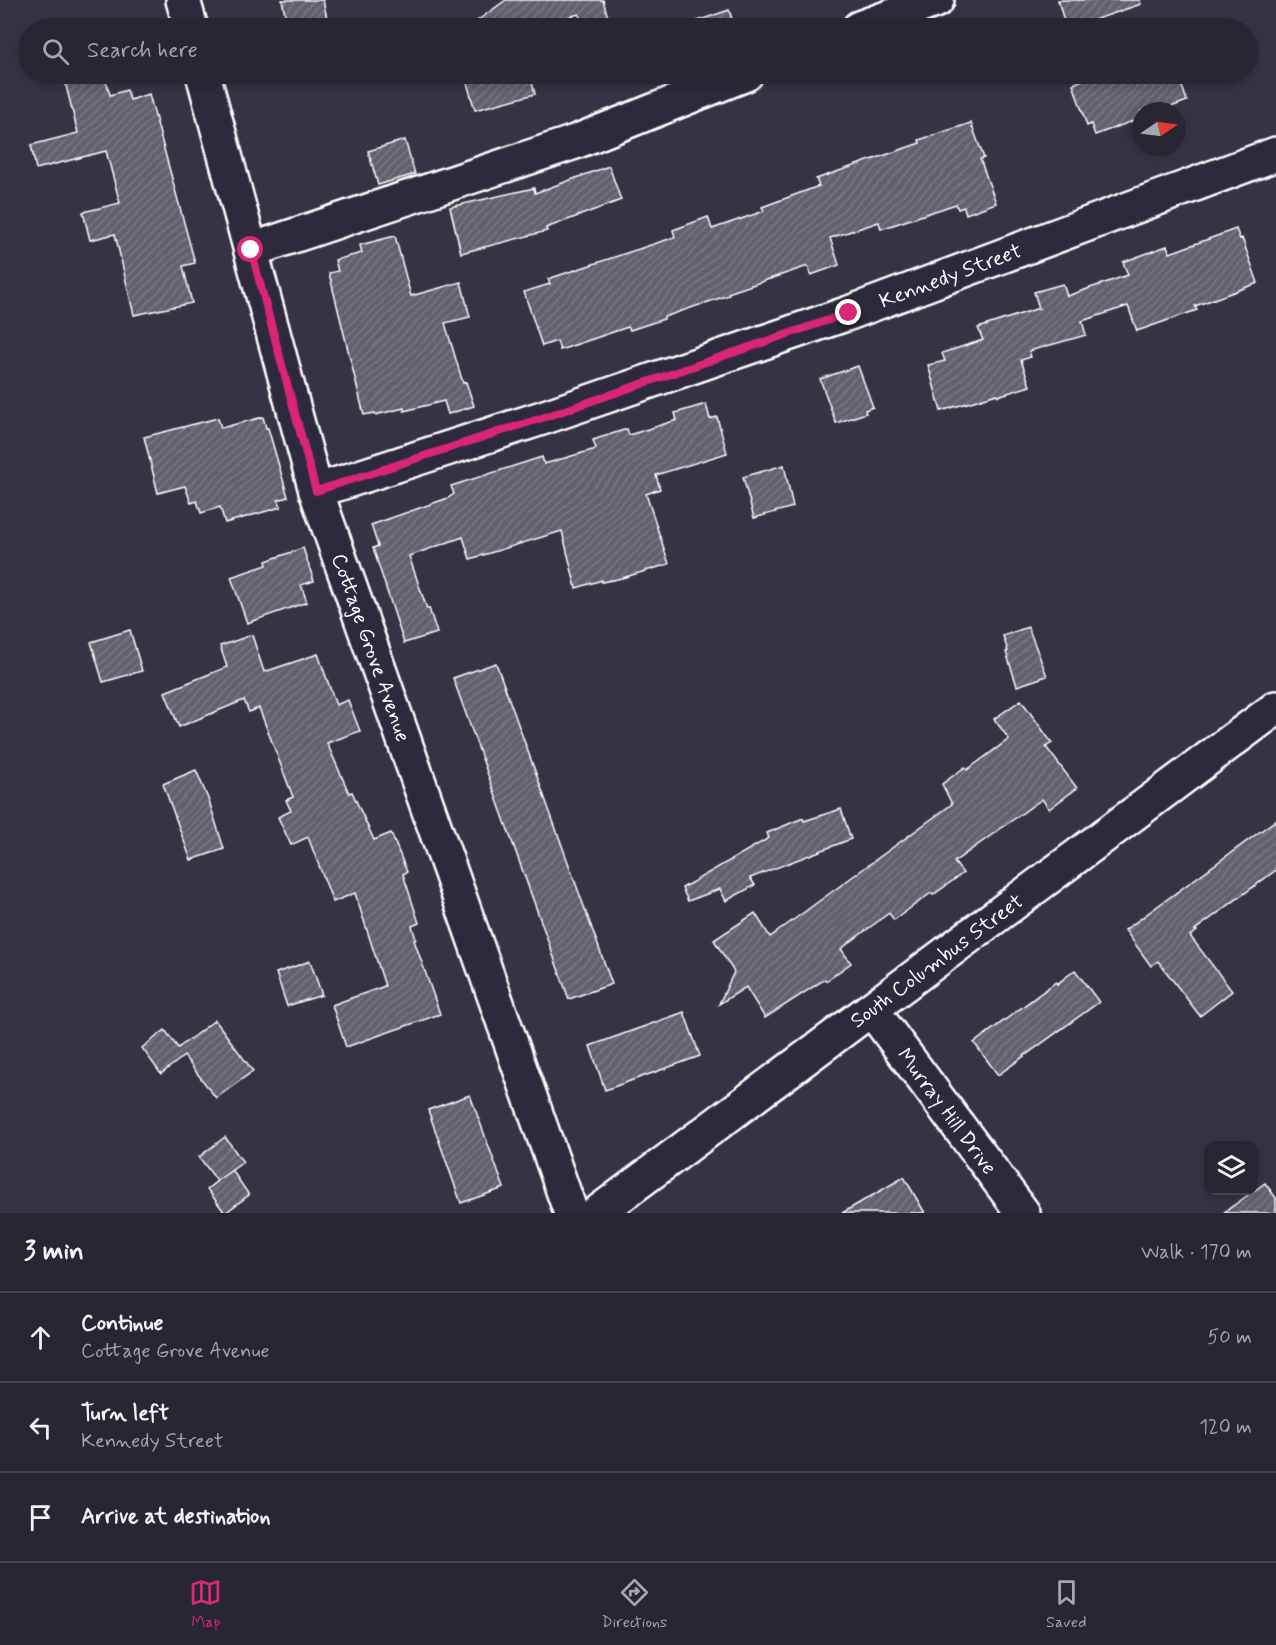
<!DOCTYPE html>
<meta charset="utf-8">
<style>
:root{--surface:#292634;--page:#353240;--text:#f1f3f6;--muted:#a5a5ac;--line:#45434f;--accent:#db2777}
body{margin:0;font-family:Mynerve,sans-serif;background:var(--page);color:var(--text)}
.controls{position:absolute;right:18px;bottom:18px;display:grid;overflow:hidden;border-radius:12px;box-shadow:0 3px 9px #0003}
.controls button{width:54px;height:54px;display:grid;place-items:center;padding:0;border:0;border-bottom:2px solid var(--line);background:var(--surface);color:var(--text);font:30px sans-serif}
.compass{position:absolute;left:1132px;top:102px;width:54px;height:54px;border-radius:50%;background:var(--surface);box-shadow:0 3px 9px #0003;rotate:77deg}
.stop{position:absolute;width:18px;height:18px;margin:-14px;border:4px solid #db2777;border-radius:50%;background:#fff}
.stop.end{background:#db2777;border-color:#fff;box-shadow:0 2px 6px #0008}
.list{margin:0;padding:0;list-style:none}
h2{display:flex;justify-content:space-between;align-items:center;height:78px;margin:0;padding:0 24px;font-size:26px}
h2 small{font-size:20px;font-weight:400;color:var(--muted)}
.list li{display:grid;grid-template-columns:39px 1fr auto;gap:18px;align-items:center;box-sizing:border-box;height:90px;padding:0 24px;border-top:2px solid var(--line)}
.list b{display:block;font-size:22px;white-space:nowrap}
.list p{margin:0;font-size:20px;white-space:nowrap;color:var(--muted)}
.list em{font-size:20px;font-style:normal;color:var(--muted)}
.icon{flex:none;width:33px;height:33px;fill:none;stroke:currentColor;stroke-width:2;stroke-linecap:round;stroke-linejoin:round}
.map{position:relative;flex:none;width:1276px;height:1213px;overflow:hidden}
.search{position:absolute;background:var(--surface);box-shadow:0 3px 9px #0003;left:18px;right:18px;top:18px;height:66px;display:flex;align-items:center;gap:15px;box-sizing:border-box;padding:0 21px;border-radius:33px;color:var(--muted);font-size:22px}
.sheet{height:348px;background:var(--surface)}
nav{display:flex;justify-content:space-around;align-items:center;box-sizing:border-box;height:84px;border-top:2px solid var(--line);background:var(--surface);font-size:16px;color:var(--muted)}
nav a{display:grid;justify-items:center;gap:3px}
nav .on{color:var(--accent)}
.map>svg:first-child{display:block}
.building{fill:url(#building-hatch);stroke:#fff;stroke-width:1.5}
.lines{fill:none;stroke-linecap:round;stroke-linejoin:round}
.minor-casing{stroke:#fff;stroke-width:38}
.minor{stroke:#2f2a3d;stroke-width:33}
.route{stroke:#db2777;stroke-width:8}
.labels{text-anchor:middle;stroke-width:5;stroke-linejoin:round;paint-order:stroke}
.street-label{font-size:21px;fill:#fff;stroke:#2f2a3d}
</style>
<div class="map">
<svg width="1276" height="1213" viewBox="0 0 1276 1213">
<defs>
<pattern id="building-hatch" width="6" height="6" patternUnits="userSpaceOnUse" patternTransform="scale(1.5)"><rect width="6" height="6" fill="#635f6d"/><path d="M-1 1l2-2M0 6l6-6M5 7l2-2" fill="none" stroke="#7a7783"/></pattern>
</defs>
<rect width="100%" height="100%" fill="#373345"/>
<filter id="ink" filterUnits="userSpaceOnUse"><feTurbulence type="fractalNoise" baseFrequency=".0167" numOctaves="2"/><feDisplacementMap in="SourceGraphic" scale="12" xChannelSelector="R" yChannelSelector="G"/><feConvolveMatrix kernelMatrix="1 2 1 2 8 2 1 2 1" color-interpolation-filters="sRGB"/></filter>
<g filter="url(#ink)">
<g class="building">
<path d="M 282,0 L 323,0 L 329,28 L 288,28 Z"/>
<path d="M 506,0 L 603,0 L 611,28 L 582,28 L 579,14 L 528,28 L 479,28 L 474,23 Z"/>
<path d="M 1058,0 L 1140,0 L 1141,4 L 1091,21 L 1093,28 L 1066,28 Z"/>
<path d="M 729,10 L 735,28 L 679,28 L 692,24 L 691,23 Z"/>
<path d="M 63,74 L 104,74 L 110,95 L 127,90 L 130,100 L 149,94 L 195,263 L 183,266 L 192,303 L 134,315 L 115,234 L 90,240 L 83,212 L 120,203 L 106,151 L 36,169 L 31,145 L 78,133 Z"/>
<path d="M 474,74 L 530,74 L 535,94 L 475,110 L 465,76 Z"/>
<path d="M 662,74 L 687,74 L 664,81 Z"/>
<path d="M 1081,74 L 1178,74 L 1187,101 L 1160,111 L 1141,111 L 1141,118 L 1095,135 L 1091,124 L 1087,126 L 1073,84 L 1083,80 Z"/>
<path d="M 971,123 L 984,158 L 980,159 L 996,203 L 966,214 L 964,207 L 958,209 L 956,204 L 881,229 L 879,222 L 830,238 L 839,265 L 811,275 L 808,266 L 728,293 L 729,295 L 664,317 L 664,319 L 630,330 L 628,327 L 560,350 L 557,341 L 542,346 L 524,292 L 550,284 L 548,279 L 675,237 L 673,230 L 708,217 L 712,229 L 764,211 L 762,207 L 819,186 L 816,179 L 920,143 L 919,140 Z"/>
<path d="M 405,140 L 415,174 L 378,185 L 368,151 Z"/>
<path d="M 609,166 L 621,200 L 546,228 L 547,231 L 461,253 L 450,207 L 534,188 L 535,193 Z"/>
<path d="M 1236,229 L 1240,239 L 1242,238 L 1258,283 L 1195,306 L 1197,310 L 1137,331 L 1128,306 L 1082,321 L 1086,335 L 1029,351 L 1031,357 L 1021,360 L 1030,386 L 998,396 L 997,394 L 941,411 L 928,365 L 945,361 L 942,353 L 983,340 L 978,328 L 1039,308 L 1034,292 L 1063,284 L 1067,296 L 1128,275 L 1123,262 L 1167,246 L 1170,253 Z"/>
<path d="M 395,236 L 411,296 L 461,282 L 470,317 L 445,323 L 463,383 L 466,382 L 474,406 L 448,414 L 444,401 L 404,411 L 404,408 L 375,415 L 375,413 L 364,415 L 329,273 L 338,271 L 335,260 L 362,253 L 360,245 Z"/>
<path d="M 858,366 L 873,407 L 865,410 L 866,413 L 836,423 L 820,379 Z"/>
<path d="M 706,404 L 710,419 L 717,417 L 727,453 L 656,475 L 660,489 L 646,494 L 669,564 L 622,578 L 602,582 L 602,580 L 576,588 L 562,531 L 470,559 L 463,537 L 409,556 L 427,609 L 429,608 L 437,633 L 404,643 L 373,548 L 378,546 L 371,525 L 448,498 L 454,494 L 451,486 L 542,457 L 544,464 L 596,449 L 593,440 L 627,429 L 629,435 L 677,420 L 675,413 Z"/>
<path d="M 263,417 L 266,428 L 268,428 L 288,497 L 278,500 L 281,507 L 225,523 L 220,507 L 201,513 L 197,501 L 191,503 L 185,486 L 158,493 L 144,437 L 218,418 L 221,428 Z"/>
<path d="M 784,465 L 793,507 L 754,518 L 743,477 Z"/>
<path d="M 303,548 L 314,581 L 301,585 L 307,602 L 247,623 L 231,577 L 267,565 L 266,561 Z"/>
<path d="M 1028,627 L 1047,676 L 1017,686 L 1006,652 L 1008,651 L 1003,636 Z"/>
<path d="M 130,630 L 142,671 L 103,682 L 91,642 Z"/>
<path d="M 252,635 L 264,672 L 318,654 L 336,705 L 348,700 L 360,731 L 327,743 L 349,793 L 352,792 L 374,840 L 391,833 L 407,872 L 403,874 L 419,923 L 412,926 L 416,939 L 414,940 L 440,1014 L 346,1047 L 332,1005 L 385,986 L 355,893 L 333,902 L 308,837 L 291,845 L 278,817 L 291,811 L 286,800 L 293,797 L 259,708 L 249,712 L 244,700 L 179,727 L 165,692 L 227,667 L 220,646 Z"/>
<path d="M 496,663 L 612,984 L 569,999 L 453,678 Z"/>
<path d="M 1021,700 L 1052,743 L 1046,747 L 1077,788 L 1049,809 L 1042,799 L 954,862 L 963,873 L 933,895 L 931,893 L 894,920 L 889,913 L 841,949 L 851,963 L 826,981 L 825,979 L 765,1018 L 746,987 L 719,1004 L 734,972 L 714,940 L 755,913 L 770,937 L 952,804 L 942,784 L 965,767 L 967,770 L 1009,739 L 994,719 Z"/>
<path d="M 196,770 L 209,801 L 224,849 L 191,860 L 163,784 Z"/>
<path d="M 841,809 L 851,839 L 750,878 L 755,885 L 726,901 L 720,889 L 688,901 L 682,888 L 769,838 L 767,833 L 803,818 L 804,821 Z"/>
<path d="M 1276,820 L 1276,870 L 1195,930 L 1197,931 L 1190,936 L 1232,991 L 1200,1016 L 1158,961 L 1151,966 L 1125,930 Z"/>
<path d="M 310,961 L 322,995 L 287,1006 L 276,973 Z"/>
<path d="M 1075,970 L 1099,1002 L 998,1075 L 974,1043 L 1056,982 L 1057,984 Z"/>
<path d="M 684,1012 L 700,1056 L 605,1090 L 590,1046 Z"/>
<path d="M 215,1020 L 253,1071 L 216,1098 L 184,1056 L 161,1074 L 142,1048 L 165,1030 L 178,1048 Z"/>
<path d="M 470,1095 L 504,1188 L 461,1203 L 428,1110 Z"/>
<path d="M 225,1137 L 243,1162 L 218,1180 L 232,1170 L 249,1195 L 225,1213 L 207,1189 L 217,1181 L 199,1157 Z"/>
<path d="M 904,1177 L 925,1213 L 842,1213 Z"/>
<path d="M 1265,1183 L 1276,1198 L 1276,1213 L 1223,1213 Z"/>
</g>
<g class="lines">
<defs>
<g id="minor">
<path d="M 183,0 L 191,28"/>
<path d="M 859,28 L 937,0"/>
<path id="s1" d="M 203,74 L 316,491 L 571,1213"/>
<path d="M 251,250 L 575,142 L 746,74"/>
<path id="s2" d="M 316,491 L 542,418 L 849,313 L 1276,154"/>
<path id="s3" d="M 872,1010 L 1023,1213"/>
<path id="s4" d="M 597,1213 L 1276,708"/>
</g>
</defs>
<use href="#minor" class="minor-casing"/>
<use href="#minor" class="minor"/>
</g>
</g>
<g class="lines" filter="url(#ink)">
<path class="route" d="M 251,250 L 316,491 L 542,418 L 849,313"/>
</g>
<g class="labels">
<g class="street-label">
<text dy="7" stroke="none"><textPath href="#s2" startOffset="670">Kennedy Street</textPath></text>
<text dy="7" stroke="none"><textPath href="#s1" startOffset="598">Cottage Grove Avenue</textPath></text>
<text dy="7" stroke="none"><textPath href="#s4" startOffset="423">South Columbus Street</textPath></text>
<text dy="7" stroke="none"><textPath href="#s3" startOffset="126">Murray Hill Drive</textPath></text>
</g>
</g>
</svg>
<div class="controls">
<button><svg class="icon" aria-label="layers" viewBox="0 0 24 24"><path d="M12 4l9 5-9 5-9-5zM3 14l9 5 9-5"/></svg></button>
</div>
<svg class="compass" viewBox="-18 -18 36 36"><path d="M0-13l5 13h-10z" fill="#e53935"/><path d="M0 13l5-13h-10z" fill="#a5a5ac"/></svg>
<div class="stop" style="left:251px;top:250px"></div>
<div class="stop end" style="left:849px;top:313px"></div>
<div class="search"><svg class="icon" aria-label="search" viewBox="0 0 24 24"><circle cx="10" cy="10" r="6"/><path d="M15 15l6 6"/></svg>Search here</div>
</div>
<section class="sheet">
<h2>3 min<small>Walk · 170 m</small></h2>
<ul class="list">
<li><svg class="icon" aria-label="ahead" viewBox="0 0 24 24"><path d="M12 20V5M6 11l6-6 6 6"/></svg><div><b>Continue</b><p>Cottage Grove Avenue</p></div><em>50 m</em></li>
<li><svg class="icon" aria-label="left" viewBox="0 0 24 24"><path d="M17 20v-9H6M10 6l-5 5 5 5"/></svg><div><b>Turn left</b><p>Kennedy Street</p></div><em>120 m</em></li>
<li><svg class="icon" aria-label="arrive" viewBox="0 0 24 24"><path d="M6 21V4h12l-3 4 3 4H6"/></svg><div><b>Arrive at destination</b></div></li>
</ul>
</section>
<nav>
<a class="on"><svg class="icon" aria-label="map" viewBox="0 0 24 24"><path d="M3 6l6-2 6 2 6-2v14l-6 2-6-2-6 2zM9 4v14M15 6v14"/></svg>Map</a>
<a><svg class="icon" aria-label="directions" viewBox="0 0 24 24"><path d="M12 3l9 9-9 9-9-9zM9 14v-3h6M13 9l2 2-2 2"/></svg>Directions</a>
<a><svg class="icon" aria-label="saved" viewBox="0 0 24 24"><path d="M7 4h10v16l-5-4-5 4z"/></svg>Saved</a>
</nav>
